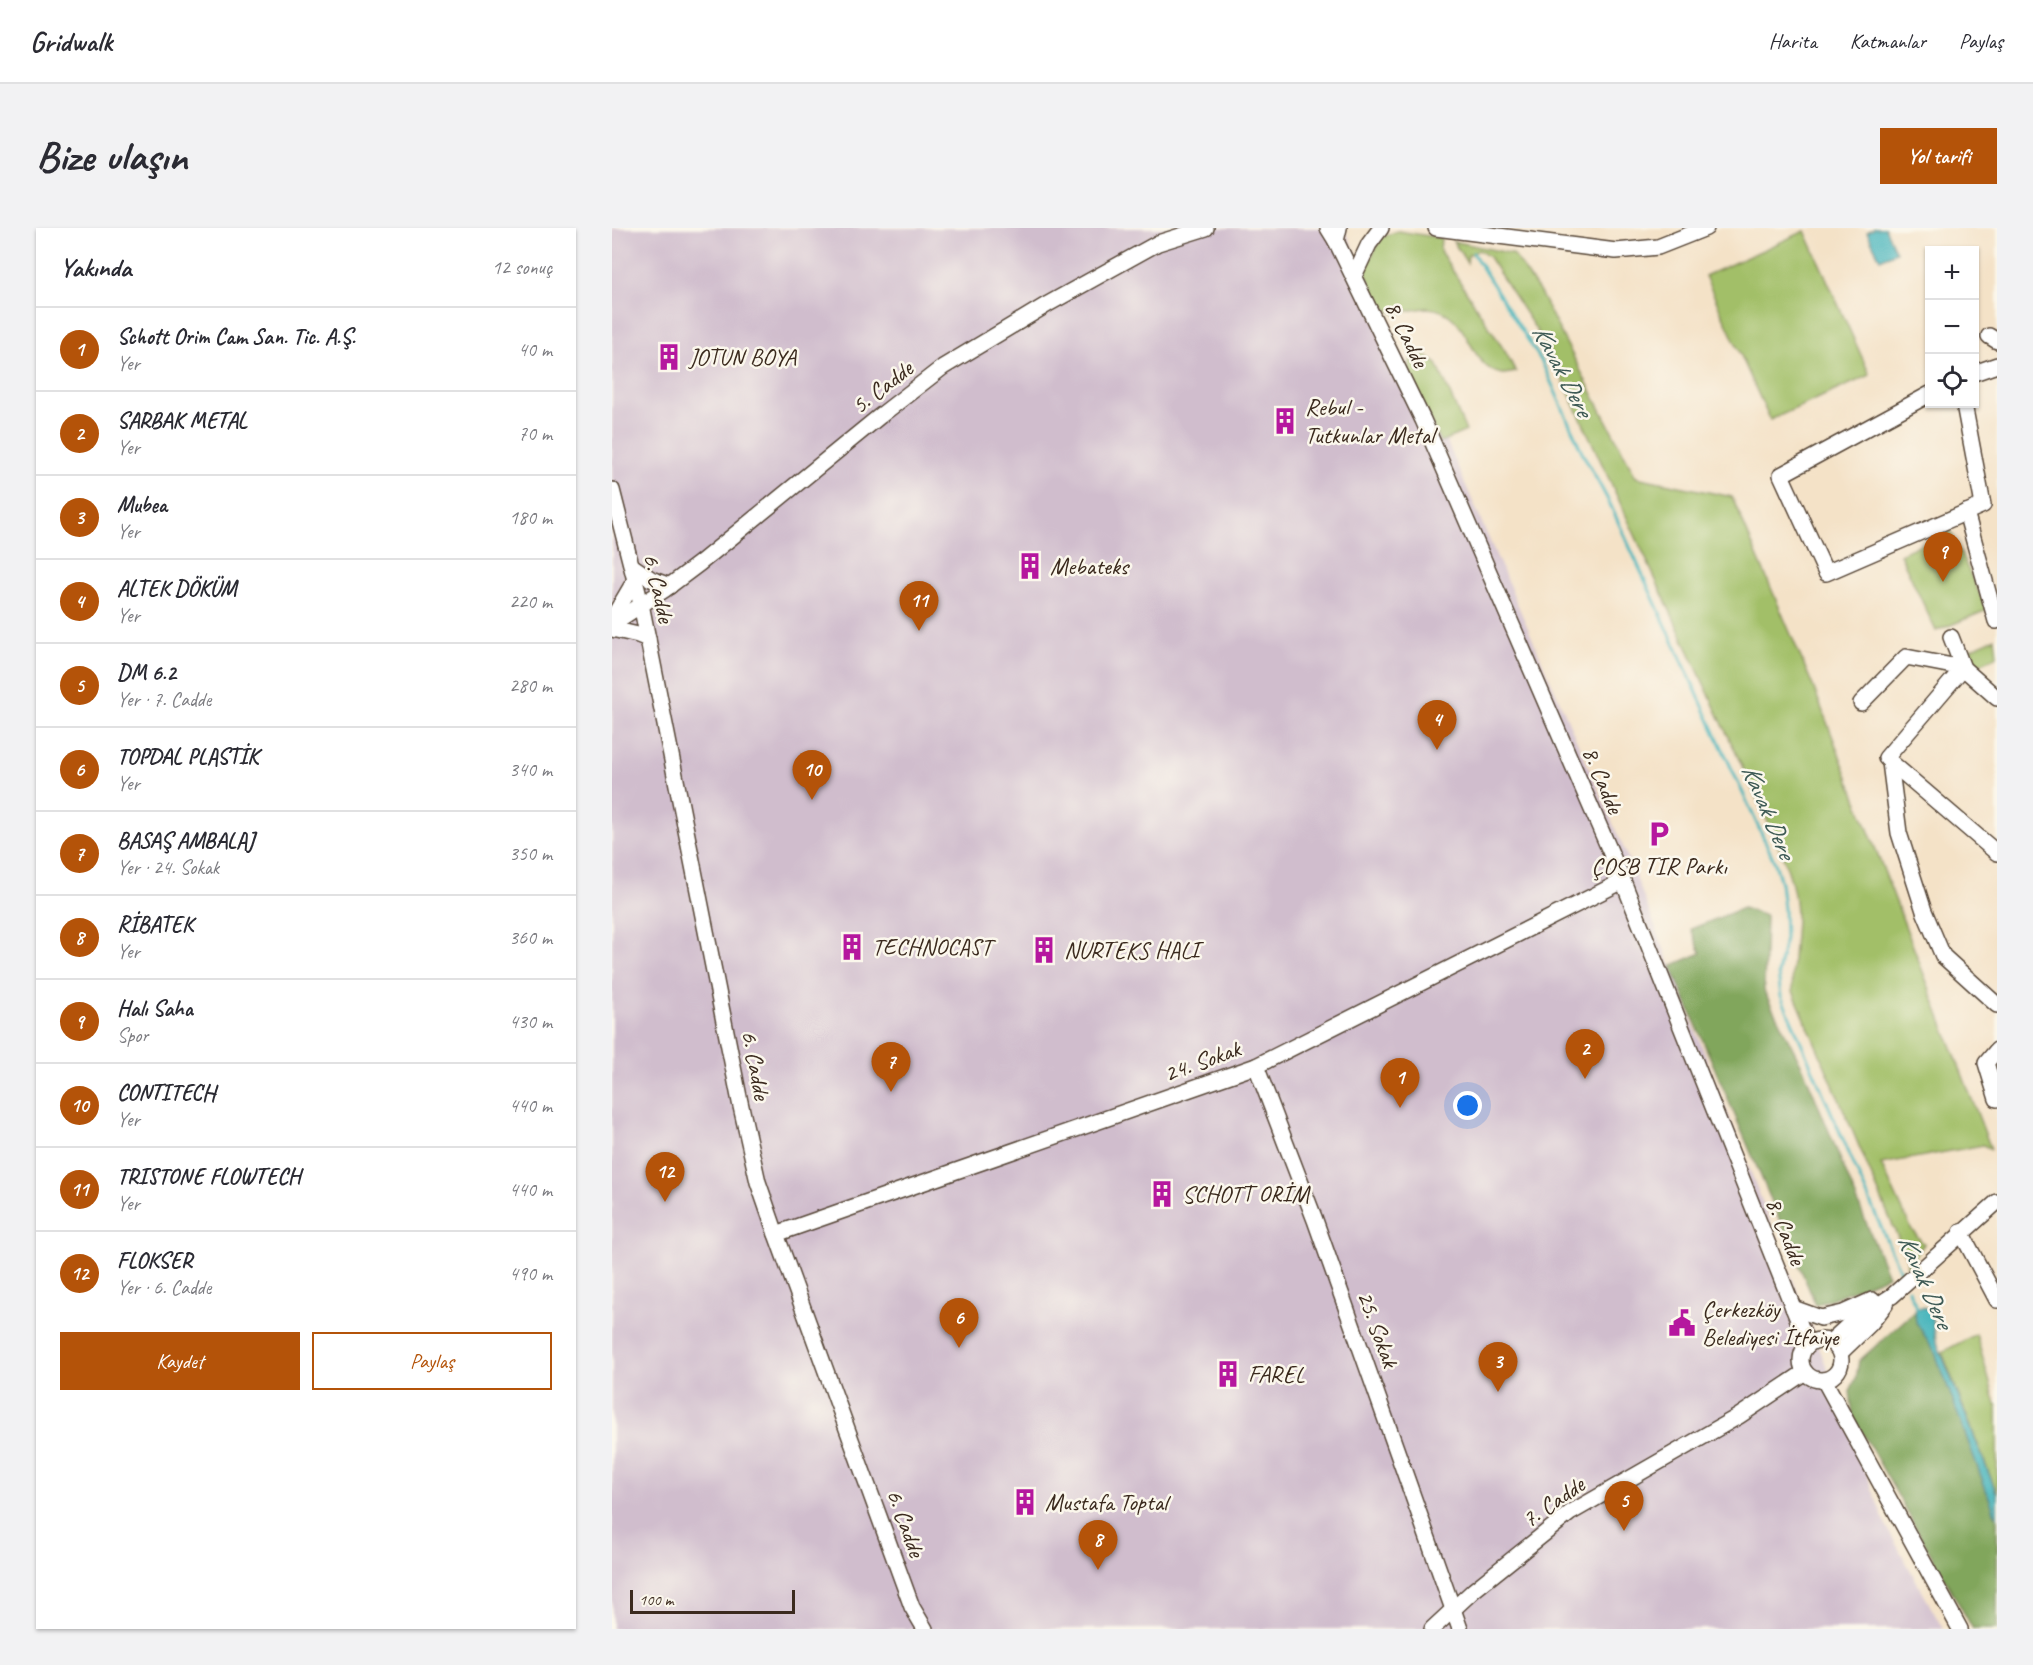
<!DOCTYPE html>
<html lang="tr">
<meta charset="utf-8">
<style>
:root{--surface:#fff;--page:#f2f2f3;--text:#2b2b33;--muted:#7c7c81;--line:#e1e1e2;--accent:#b45309}
body{margin:0;font-family:Caveat,sans-serif;background:var(--page);color:var(--text)}
.controls{position:absolute;right:18px;top:18px;display:grid;overflow:hidden;border-radius:0px;box-shadow:0 2px 4px #0004}
.controls button{width:54px;height:54px;display:grid;place-items:center;padding:0;border:0;border-bottom:2px solid var(--line);background:var(--surface);color:var(--text);font:30px sans-serif}
.scale{position:absolute;left:18px;bottom:15px;width:165px;box-sizing:border-box;padding-left:6px;border:3px solid #3b2a1e;border-top:0;font-size:16px;line-height:21px;white-space:nowrap;color:#3b2a1e;-webkit-text-stroke:4px #fbf7ec;paint-order:stroke}
.you{position:absolute;left:856px;top:878px;width:21px;height:21px;margin:-15px;border:4px solid #fff;border-radius:50%;background:#1a73e8;box-shadow:0 0 0 9px #1a73e833}
.badge{display:grid;place-items:center;width:39px;height:39px;border-radius:50%;background:var(--accent);color:#fff;font-size:20px;font-weight:700}
.pin{position:absolute;translate:-50% -50px;filter:drop-shadow(0 2px 3px #0008)}
.pin::after{content:'';position:absolute;top:32px;width:21px;height:18px;background:inherit;clip-path:polygon(0 0,100% 0,50% 100%)}
.list{margin:0;padding:0;list-style:none}
h2{display:flex;justify-content:space-between;align-items:center;height:78px;margin:0;padding:0 24px;font-size:26px}
h2 small{font-size:20px;font-weight:400;color:var(--muted)}
.list li{display:grid;grid-template-columns:39px 1fr auto;gap:18px;align-items:center;box-sizing:border-box;height:84px;padding:0 24px;border-top:2px solid var(--line)}
.list b{display:block;font-size:22px;white-space:nowrap}
.list p{margin:0;font-size:20px;white-space:nowrap;color:var(--muted)}
.list em{font-size:20px;font-style:normal;color:var(--muted)}
.actions{display:flex;gap:12px;padding:18px 24px}
.actions a{flex:1;padding:14px 0;border:2px solid var(--accent);border-radius:0px;text-align:center;font-size:21px;color:var(--accent)}
.actions .main{background:var(--accent);color:#fff}
.icon{flex:none;width:33px;height:33px;fill:none;stroke:currentColor;stroke-width:2;stroke-linecap:round;stroke-linejoin:round}
.map{position:relative;flex:none;width:1385px;height:1401px;overflow:hidden;border-radius:0px}
header{display:flex;align-items:center;gap:36px;box-sizing:border-box;height:84px;padding:0 30px;background:var(--surface);border-bottom:2px solid var(--line)}
header strong{font-size:28px}
nav{display:flex;gap:33px;margin-inline-start:auto;font-size:21px}
.intro{display:flex;align-items:center;justify-content:space-between;box-sizing:border-box;height:144px;padding:0 36px}
h1{margin:0;font-size:42px}
.button{padding:15px 27px;border-radius:0px;background:var(--accent);color:#fff;font-size:21px;font-weight:700}
main{display:flex;gap:36px;padding:0 36px}
aside{flex:1;background:var(--surface);border-radius:0px;box-shadow:0 2px 4px #0004}
.map>svg:first-child{display:block}
.industrial{fill:#d0bdcd}
.green{fill:#a2bf67;stroke:#6e7442;stroke-width:1.5}
.forest{fill:#81a65c;stroke:#5e683d;stroke-width:1.5}
.water{fill:#44b4bb;stroke:#406f6c;stroke-width:1.5}
.lines{fill:none;stroke-linecap:round;stroke-linejoin:round}
.stream{stroke:#44b4bb;stroke-width:3}
.minor-casing{stroke:#574637;stroke-width:18}
.minor{stroke:#fff;stroke-width:15}
.labels{text-anchor:middle;stroke-width:5;stroke-linejoin:round;paint-order:stroke}
.street-label{font-size:24px;fill:#3b2a1e;stroke:#fbf7ec}
.poi-label{font-size:24px;fill:#3b2a1e;stroke:#fbf7ec;text-anchor:start}
.water-label{font-size:26px;font-style:italic;fill:#3e5a55;stroke:#fbf7ec}
</style>
<header>
<strong>Gridwalk</strong>
<nav><a>Harita</a><a>Katmanlar</a><a>Paylaş</a></nav>
</header>
<div class="intro"><h1>Bize ulaşın</h1><a class="button">Yol tarifi</a></div>
<main>
<aside>
<h2>Yakında<small>12 sonuç</small></h2>
<ul class="list">
<li><span class="badge">1</span><div><b>Schott Orim Cam San. Tic. A.Ş.</b><p>Yer</p></div><em>40 m</em></li>
<li><span class="badge">2</span><div><b>SARBAK METAL</b><p>Yer</p></div><em>70 m</em></li>
<li><span class="badge">3</span><div><b>Mubea</b><p>Yer</p></div><em>180 m</em></li>
<li><span class="badge">4</span><div><b>ALTEK DÖKÜM</b><p>Yer</p></div><em>220 m</em></li>
<li><span class="badge">5</span><div><b>DM 6.2</b><p>Yer · 7. Cadde</p></div><em>280 m</em></li>
<li><span class="badge">6</span><div><b>TOPDAL PLASTİK</b><p>Yer</p></div><em>340 m</em></li>
<li><span class="badge">7</span><div><b>BASAŞ AMBALAJ</b><p>Yer · 24. Sokak</p></div><em>350 m</em></li>
<li><span class="badge">8</span><div><b>RİBATEK</b><p>Yer</p></div><em>360 m</em></li>
<li><span class="badge">9</span><div><b>Halı Saha</b><p>Spor</p></div><em>430 m</em></li>
<li><span class="badge">10</span><div><b>CONTITECH</b><p>Yer</p></div><em>440 m</em></li>
<li><span class="badge">11</span><div><b>TRISTONE FLOWTECH</b><p>Yer</p></div><em>440 m</em></li>
<li><span class="badge">12</span><div><b>FLOKSER</b><p>Yer · 6. Cadde</p></div><em>490 m</em></li>
</ul>
<div class="actions"><a class="main">Kaydet</a><a>Paylaş</a></div>
</aside>
<div class="map">
<svg width="1385" height="1401" viewBox="0 0 1385 1401">
<rect width="100%" height="100%" fill="#fbf7ec"/>
<filter id="ink" filterUnits="userSpaceOnUse"><feTurbulence type="fractalNoise" baseFrequency=".0167" numOctaves="2"/><feDisplacementMap in="SourceGraphic" scale="12" xChannelSelector="R" yChannelSelector="G"/><feConvolveMatrix kernelMatrix="1 2 1 2 8 2 1 2 1" color-interpolation-filters="sRGB"/></filter>
<filter id="wash" filterUnits="userSpaceOnUse"><feTurbulence type="fractalNoise" baseFrequency=".008" numOctaves="4" result="noise"/><feDisplacementMap in="SourceGraphic" scale="24" xChannelSelector="R" yChannelSelector="G"/><feGaussianBlur stdDeviation="1.35" result="paint"/><feColorMatrix in="noise" values="0 0 0 0 0 0 0 0 0 0 0 0 0 0 0 0 0 1.4 0 .05"/><feComposite in="paint" operator="in"/></filter>
<g filter="url(#wash)">
<rect width="100%" height="100%" fill="#f4e2c7"/>
<path class="industrial" d="M 0,0 L 732,0 L 769,78 L 828,214 L 834,212 L 1022,644 L 1238,1199 L 1273,1296 L 1331,1401 L 0,1401 Z"/>
<g class="green">
<path d="M 786,3 L 829,10 L 828,23 L 894,125 L 904,144 C 899,145 894,146 890,146 C 854,139 860,83 816,80 C 806,80 793,84 783,86 L 769,78 L 754,46 L 754,39 L 770,9 Z"/>
<path d="M 1193,3 L 1258,147 L 1158,192 L 1093,48 Z"/>
<path d="M 841,13 L 901,26 L 927,63 L 1024,249 L 1120,269 L 1201,458 L 1379,921 L 1371,917 L 1269,936 L 1300,1002 L 1312,1016 L 1295,1040 L 1295,1031 L 1181,763 C 1178,737 1184,713 1184,688 C 1184,659 1173,633 1162,607 L 946,141 L 934,117 L 877,29 L 867,22 L 856,27 L 855,35 Z"/>
<path d="M 803,127 L 815,129 L 825,136 L 854,203 L 828,214 L 797,144 L 798,133 Z"/>
<path d="M 1338,302 L 1375,382 L 1324,403 L 1288,326 Z"/>
<path d="M 1383,410 L 1385,428 L 1361,439 L 1354,423 Z"/>
<path d="M 1364,1106 L 1385,1180 L 1385,1266 L 1330,1124 Z"/>
</g>
<g class="forest">
<path d="M 1131,680 L 1154,688 L 1152,763 L 1192,842 L 1276,1048 L 1204,1077 L 1059,738 L 1089,725 L 1079,701 Z"/>
<path d="M 1303,1083 L 1304,1094 L 1322,1122 L 1385,1291 L 1385,1401 L 1361,1401 L 1241,1188 L 1238,1163 L 1244,1150 L 1247,1133 Z"/>
</g>
<g class="water">
<path d="M 1263,0 L 1273,0 L 1284,24 L 1268,31 L 1255,4 Z"/>
<path d="M 1309,1079 L 1318,1081 L 1324,1112 L 1385,1266 L 1385,1291 L 1322,1122 L 1304,1094 L 1303,1083 Z"/>
</g>
<g class="lines">
<g class="stream">
<path d="M 861,25 L 930,134 L 971,226 L 997,274 L 1163,635 L 1169,655 L 1172,681 L 1173,710 L 1166,746 L 1169,768 L 1291,1050"/>
<path d="M 1296,1061 L 1306,1082"/>
</g>
</g>
</g>
<g filter="url(#ink)">
<g class="lines">
<defs>
<g id="minor">
<path d="M 716,0 L 724,13 L 727,0"/>
<path d="M 824,0 L 1004,23 L 1046,19 L 1094,0"/>
<path d="M 724,13 L 811,192 L 1011,653 L 1196,1117"/>
<path d="M 742,48 L 757,16 L 769,0"/>
<path d="M 1377,108 L 1385,113"/>
<path d="M 1362,145 L 1385,137"/>
<path d="M 1318,166 L 1169,247 L 1214,345 L 1371,277 L 1352,176"/>
<path d="M 0,262 L 29,376 L 128,874 L 146,954 L 164,1006 L 300,1379 L 313,1401"/>
<path d="M 1354,284 L 1384,393 L 1385,392"/>
<path d="M 20,338 L 39,351 L 58,358"/>
<path d="M 0,391 L 23,352"/>
<path d="M 0,396 L 52,362 L 88,335 L 268,188 L 331,139 L 436,76 L 546,15 L 594,0"/>
<path d="M 0,401 L 26,407 L 36,411"/>
<path d="M 1339,409 L 1351,440 L 1385,470"/>
<path d="M 1249,475 L 1294,429 L 1351,440 L 1274,530 L 1385,625"/>
<path d="M 1278,534 L 1287,605 L 1312,683 L 1331,728 L 1385,777"/>
<path d="M 1385,822 L 1374,835 L 1385,871"/>
<path d="M 644,838 L 703,992 L 848,1401"/>
<path d="M 1349,1004 L 1385,1072"/>
<path d="M 164,1006 L 644,838 L 1011,653"/>
<path d="M 1181,1080 L 1209,1090 L 1231,1085 L 1260,1072"/>
<circle cx="1209" cy="1132" r="20"/>
<path d="M 1218,1114 L 1241,1093 L 1280,1068 L 1385,974"/>
<path d="M 1228,1125 L 1259,1095 L 1273,1077"/>
<path d="M 1212,1152 L 1348,1401"/>
<path d="M 820,1401 L 862,1362 L 958,1285 L 1127,1188 L 1193,1144"/>
</g>
</defs>
<use href="#minor" class="minor-casing"/>
<use href="#minor" class="minor"/>
</g>
</g>
<defs>
<symbol id="building-bare" viewBox="-9 -9 18 18"><path d="M-4-6H4V6H1V3H-1V6H-4ZM-2.5-4.3h1.7v1.8h-1.7ZM.8-4.3h1.7v1.8H.8ZM-2.5-1h1.7V.8h-1.7ZM.8-1h1.7V.8H.8Z" fill="#b5179e" stroke="#fbf7ec" stroke-width="2.5" paint-order="stroke"/></symbol>
<symbol id="parking-bare" viewBox="-9 -9 18 18"><path d="M-3.5-5.5H1a3.5 3.5 0 0 1 0 7H-1V5.5H-3.5ZM-1-3.4V-.6H.8a1.4 1.4 0 0 0 0-2.8Z" fill="#b5179e" stroke="#fbf7ec" stroke-width="2.5" paint-order="stroke"/></symbol>
<symbol id="civic-bare" viewBox="-9 -9 18 18"><path d="M-.6-6.5H3V-4.5H.6V-3L4-1V1h2V6H-6V1h2V-1L-.6-3ZM-1.2 2.5V6h2.4V2.5Z" fill="#b5179e" stroke="#fbf7ec" stroke-width="2.5" paint-order="stroke"/></symbol>
</defs>
<g fill-rule="evenodd">
<use href="#building-bare" x="38" y="110" width="38" height="38"/>
<use href="#building-bare" x="654" y="174" width="38" height="38"/>
<use href="#building-bare" x="399" y="319" width="38" height="38"/>
<use href="#parking-bare" x="1028" y="587" width="38" height="38"/>
<use href="#building-bare" x="221" y="700" width="38" height="38"/>
<use href="#building-bare" x="413" y="703" width="38" height="38"/>
<use href="#building-bare" x="531" y="947" width="38" height="38"/>
<use href="#civic-bare" x="1051" y="1076" width="38" height="38"/>
<use href="#building-bare" x="597" y="1127" width="38" height="38"/>
<use href="#building-bare" x="394" y="1255" width="38" height="38"/>
</g>
<g class="labels">
<g class="street-label">
<text transform="translate(795 106) rotate(64)" y="8">8. Cadde</text>
<text transform="translate(270 159) rotate(-38)" y="8">5. Cadde</text>
<text transform="translate(47 360) rotate(77)" y="8">6. Cadde</text>
<text transform="translate(991 552) rotate(67)" y="8">8. Cadde</text>
<text transform="translate(590 833) rotate(-20)" y="8">24. Sokak</text>
<text transform="translate(144 837) rotate(79)" y="8">6. Cadde</text>
<text transform="translate(1174 1003) rotate(68)" y="8">8. Cadde</text>
<text transform="translate(766 1101) rotate(70)" y="8">25. Sokak</text>
<text transform="translate(941 1274) rotate(-35)" y="8">7. Cadde</text>
<text transform="translate(294 1295) rotate(70)" y="8">6. Cadde</text>
</g>
<g class="poi-label">
<text x="77" y="137">JOTUN BOYA</text>
<text x="693" y="187">Rebul -<tspan x="693" dy="28">Tutkunlar Metal</tspan></text>
<text x="438" y="346">Mebateks</text>
<text x="1047" y="646" text-anchor="middle">ÇOSB TIR Parkı</text>
<text x="260" y="727">TECHNOCAST</text>
<text x="452" y="730">NURTEKS HALI</text>
<text x="570" y="974">SCHOTT ORİM</text>
<text x="1090" y="1089">Çerkezköy<tspan x="1090" dy="28">Belediyesi İtfaiye</tspan></text>
<text x="636" y="1154">FAREL</text>
<text x="433" y="1282">Mustafa Toptal</text>
</g>
<g class="water-label">
<text transform="translate(951 142) rotate(62)" y="9">Kavak Dere</text>
<text transform="translate(1157 583) rotate(67)" y="9">Kavak Dere</text>
<text transform="translate(1314 1053) rotate(66)" y="9">Kavak Dere</text>
</g>
</g>
</svg>
<div class="controls">
<button>+</button>
<button>−</button>
<button><svg class="icon" aria-label="locate" viewBox="0 0 24 24"><circle cx="12" cy="12" r="6"/><path d="M12 2v4M12 18v4M2 12h4M18 12h4"/></svg></button>
</div>
<div class="scale">100 m</div>
<div class="you"></div>
<div class="pin badge" style="left:788px;top:880px">1</div>
<div class="pin badge" style="left:973px;top:851px">2</div>
<div class="pin badge" style="left:886px;top:1164px">3</div>
<div class="pin badge" style="left:825px;top:522px">4</div>
<div class="pin badge" style="left:1012px;top:1303px">5</div>
<div class="pin badge" style="left:347px;top:1120px">6</div>
<div class="pin badge" style="left:279px;top:864px">7</div>
<div class="pin badge" style="left:486px;top:1342px">8</div>
<div class="pin badge" style="left:1331px;top:354px">9</div>
<div class="pin badge" style="left:200px;top:572px">10</div>
<div class="pin badge" style="left:307px;top:403px">11</div>
<div class="pin badge" style="left:53px;top:974px">12</div>
</div>
</main>
